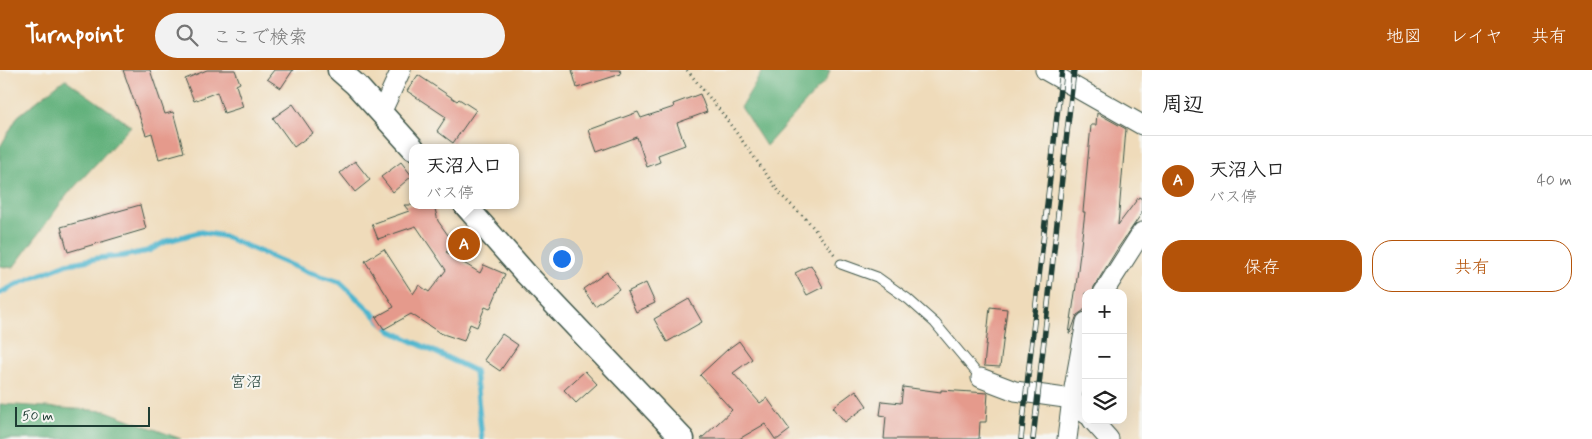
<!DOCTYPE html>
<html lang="ja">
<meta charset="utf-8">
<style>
:root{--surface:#fff;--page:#f2f2f2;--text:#222;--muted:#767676;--line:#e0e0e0;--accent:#b45309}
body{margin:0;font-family:Mynerve,"Klee One",sans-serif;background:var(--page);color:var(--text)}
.controls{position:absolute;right:15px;bottom:15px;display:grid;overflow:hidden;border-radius:10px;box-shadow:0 5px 20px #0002}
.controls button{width:45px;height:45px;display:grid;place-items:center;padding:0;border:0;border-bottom:1px solid var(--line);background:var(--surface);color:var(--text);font:25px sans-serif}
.scale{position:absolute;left:15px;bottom:12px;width:135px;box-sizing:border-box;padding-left:5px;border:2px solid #1f3d34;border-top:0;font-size:14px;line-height:18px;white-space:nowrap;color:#1f3d34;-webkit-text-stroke:4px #f6f6f2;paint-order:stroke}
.you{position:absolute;left:561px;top:188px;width:18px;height:18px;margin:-12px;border:4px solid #fff;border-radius:50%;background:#1a73e8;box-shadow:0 0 0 8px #1a73e833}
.badge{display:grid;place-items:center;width:32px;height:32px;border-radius:50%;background:var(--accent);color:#fff;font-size:16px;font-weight:700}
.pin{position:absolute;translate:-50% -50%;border:2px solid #fff;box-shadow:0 1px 5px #0006}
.popup{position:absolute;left:409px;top:74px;width:110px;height:65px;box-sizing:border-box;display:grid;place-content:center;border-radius:10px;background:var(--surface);filter:drop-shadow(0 1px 4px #0005);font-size:16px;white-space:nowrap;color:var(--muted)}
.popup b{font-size:19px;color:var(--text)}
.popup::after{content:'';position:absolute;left:50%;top:100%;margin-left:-10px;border:10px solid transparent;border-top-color:var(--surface)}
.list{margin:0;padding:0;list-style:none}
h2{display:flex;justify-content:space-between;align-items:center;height:65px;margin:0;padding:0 20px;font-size:21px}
h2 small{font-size:16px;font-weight:400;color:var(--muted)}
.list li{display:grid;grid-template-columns:32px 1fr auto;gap:15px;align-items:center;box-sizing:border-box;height:90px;padding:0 20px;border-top:1px solid var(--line)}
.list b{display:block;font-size:19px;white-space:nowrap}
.list p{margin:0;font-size:16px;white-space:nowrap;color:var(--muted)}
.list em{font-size:16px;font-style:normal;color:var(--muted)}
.actions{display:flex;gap:10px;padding:15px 20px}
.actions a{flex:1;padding:11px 0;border:1px solid var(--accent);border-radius:20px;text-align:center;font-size:18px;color:var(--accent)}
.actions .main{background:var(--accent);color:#fff}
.icon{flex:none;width:28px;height:28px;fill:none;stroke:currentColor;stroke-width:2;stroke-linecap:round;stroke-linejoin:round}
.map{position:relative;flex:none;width:1142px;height:369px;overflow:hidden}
header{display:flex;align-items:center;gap:30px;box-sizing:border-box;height:70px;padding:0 25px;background:var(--accent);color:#fff}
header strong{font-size:24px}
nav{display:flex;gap:28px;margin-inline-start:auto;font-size:18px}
.search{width:350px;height:45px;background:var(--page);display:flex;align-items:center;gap:12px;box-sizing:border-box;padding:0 18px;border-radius:28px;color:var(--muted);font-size:19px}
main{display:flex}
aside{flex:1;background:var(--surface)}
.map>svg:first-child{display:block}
.forest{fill:#60b07a;stroke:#407657}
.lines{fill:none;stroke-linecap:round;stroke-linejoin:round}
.stream{stroke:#4eb5cd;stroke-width:5.5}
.building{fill:#e59a8c}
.service-casing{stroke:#3e5548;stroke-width:11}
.minor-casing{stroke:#3e5548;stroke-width:21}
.tertiary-casing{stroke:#3e5548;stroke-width:25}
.path{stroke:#3e5548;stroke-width:3;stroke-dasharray:1 4;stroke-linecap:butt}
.service{stroke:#fff;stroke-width:9}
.minor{stroke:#fff;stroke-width:19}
.tertiary{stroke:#fff;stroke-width:22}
.rail-casing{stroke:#1f3d34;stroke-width:5.5}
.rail{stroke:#f6f6f2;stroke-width:4;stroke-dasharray:11;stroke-linecap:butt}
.labels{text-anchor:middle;stroke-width:4;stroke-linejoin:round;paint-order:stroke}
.neighbourhood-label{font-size:16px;fill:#1f3d34;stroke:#f6f6f2}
</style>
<header>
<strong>Turnpoint</strong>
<div class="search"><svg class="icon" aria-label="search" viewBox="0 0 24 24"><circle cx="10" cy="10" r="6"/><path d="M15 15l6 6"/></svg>ここで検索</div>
<nav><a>地図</a><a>レイヤ</a><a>共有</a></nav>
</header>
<main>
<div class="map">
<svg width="1142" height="369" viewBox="0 0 1142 369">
<rect width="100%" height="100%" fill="#f6f6f2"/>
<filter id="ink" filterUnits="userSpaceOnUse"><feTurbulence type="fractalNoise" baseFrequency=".02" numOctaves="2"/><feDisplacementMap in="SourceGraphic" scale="10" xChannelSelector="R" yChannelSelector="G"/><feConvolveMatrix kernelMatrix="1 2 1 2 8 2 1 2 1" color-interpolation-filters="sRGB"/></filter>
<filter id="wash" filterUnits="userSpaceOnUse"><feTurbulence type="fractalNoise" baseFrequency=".0096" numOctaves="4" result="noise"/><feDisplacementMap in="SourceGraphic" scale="20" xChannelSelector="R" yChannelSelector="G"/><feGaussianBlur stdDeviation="1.12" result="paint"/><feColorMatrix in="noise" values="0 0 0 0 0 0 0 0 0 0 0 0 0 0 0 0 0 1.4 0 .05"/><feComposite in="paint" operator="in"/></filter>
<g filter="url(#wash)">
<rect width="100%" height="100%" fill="#efdbba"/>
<g class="forest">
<path d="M 763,0 L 830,0 L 827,9 L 766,76 L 741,37 Z"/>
<path d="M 65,9 L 131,56 L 67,125 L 13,198 L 0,196 L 0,77 L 18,46 Z"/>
<path d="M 0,334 L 106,341 L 181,369 L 0,369 Z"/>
</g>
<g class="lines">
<path class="stream" d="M 0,223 L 20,213 L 67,194 L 99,188 L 122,186 L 148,181 L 167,171 L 200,162 L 223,166 L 307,202 L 340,212 L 391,261 L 475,301 L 482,369"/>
</g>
<g id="blocks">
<g class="building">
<path d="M 123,0 L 150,0 L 165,44 L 173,42 L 184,82 L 159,89 L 152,63 L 146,65 Z"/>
<path d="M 207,0 L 235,0 L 240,13 L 236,15 L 243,37 L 224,43 L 217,22 L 194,31 L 185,9 Z"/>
<path d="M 274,0 L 293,0 L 281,18 L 267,9 Z"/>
<path d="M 572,0 L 620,0 L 621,4 L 577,18 Z"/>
<path d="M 418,5 L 457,31 L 459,29 L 476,40 L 453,73 L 437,61 L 446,47 L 407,21 Z"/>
<path d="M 700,24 L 707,42 L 677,53 L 685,75 L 658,85 L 660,92 L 647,97 L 637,67 L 597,82 L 589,60 L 638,42 L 641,48 L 674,37 L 673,34 Z"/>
<path d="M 293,34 L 313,63 L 294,77 L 273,48 Z"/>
<path d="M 1097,43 L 1126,59 L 1118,155 L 1139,127 L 1142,129 L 1142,143 L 1118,178 L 1094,217 L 1092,223 L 1086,223 L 1086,237 L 1083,241 L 1077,245 L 1070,264 L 1069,264 L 1076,216 L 1085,142 L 1083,142 L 1091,55 L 1096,55 Z"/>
<path d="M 355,91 L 370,110 L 355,122 L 340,103 Z"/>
<path d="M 401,92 L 412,106 L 393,122 L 381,107 Z"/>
<path d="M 140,135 L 146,159 L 68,182 L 61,157 Z"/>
<path d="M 404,135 L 434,135 L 438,151 L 455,175 L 446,182 L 480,203 L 484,195 L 505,204 L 490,239 L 485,237 L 477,257 L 470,254 L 464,271 L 440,263 L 411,244 L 384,259 L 376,247 L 394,237 L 365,191 L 384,179 L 413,224 L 419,215 L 429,222 L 446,200 L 416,156 L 378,169 L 372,154 L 409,141 Z"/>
<path d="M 811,195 L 823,217 L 807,225 L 795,203 Z"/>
<path d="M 607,202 L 619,219 L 595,236 L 583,219 Z"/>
<path d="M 646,213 L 655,233 L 636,242 L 627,222 Z"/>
<path d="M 689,229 L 702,252 L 667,272 L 654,249 Z"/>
<path d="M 990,237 L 1007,239 L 1000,297 L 984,296 Z"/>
<path d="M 502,264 L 518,275 L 500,301 L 484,290 Z"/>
<path d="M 739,271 L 752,289 L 733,303 L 760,333 L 767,328 L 790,360 L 778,369 L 775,369 L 765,354 L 739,369 L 701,369 L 732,340 L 700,305 L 728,279 Z"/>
<path d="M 585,301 L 597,314 L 576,333 L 564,320 Z"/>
<path d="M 903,317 L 941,322 L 941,320 L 988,323 L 986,352 L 980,352 L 979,369 L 884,369 L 886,346 L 880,345 L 882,331 L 901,333 Z"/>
<path d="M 856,320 L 867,336 L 845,352 L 833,337 Z"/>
</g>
</g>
</g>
<g filter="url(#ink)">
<use href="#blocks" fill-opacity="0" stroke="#3e5548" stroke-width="1"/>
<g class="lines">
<defs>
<path id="service" d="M 841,194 L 877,207 L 908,229 L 935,253 L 981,308"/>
<g id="minor">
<path d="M 1045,0 L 1142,55"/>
<path d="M 381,43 L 401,0"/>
<path d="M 1103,223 L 1142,162"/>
<path d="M 981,308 L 1015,321 L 1072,329 L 1086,344"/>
<path d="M 1092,350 L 1109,369"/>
<path d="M 1067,369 L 1072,329 L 1086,252"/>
</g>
<g id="tertiary">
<path d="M 339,0 L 356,15 L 413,78"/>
<path d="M 465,135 L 526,204 L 683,369"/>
</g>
</defs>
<use href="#service" class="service-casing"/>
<use href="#minor" class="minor-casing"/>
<use href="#tertiary" class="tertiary-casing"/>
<path class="path" d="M 687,0 L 722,43 L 783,127 L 808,151 L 835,185"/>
<use href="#service" class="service"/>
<use href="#minor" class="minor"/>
<use href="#tertiary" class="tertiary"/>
<defs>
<g id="rail">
<path d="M 1021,369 L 1062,0"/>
<path d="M 1033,369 L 1074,0"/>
</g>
</defs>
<use href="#rail" class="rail-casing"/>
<use href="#rail" class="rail"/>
</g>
</g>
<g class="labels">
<g class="neighbourhood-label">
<text x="246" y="317">宮沼</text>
</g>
</g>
</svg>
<div class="controls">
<button>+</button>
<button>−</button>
<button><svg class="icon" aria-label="layers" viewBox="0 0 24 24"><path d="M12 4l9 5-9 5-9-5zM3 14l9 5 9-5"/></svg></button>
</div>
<div class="scale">50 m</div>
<div class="you"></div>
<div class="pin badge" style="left:464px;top:174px">A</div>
<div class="popup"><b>天沼入口</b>バス停</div>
</div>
<aside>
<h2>周辺<small></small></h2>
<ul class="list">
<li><span class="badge">A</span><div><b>天沼入口</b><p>バス停</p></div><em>40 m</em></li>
</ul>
<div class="actions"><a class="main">保存</a><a>共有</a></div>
</aside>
</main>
